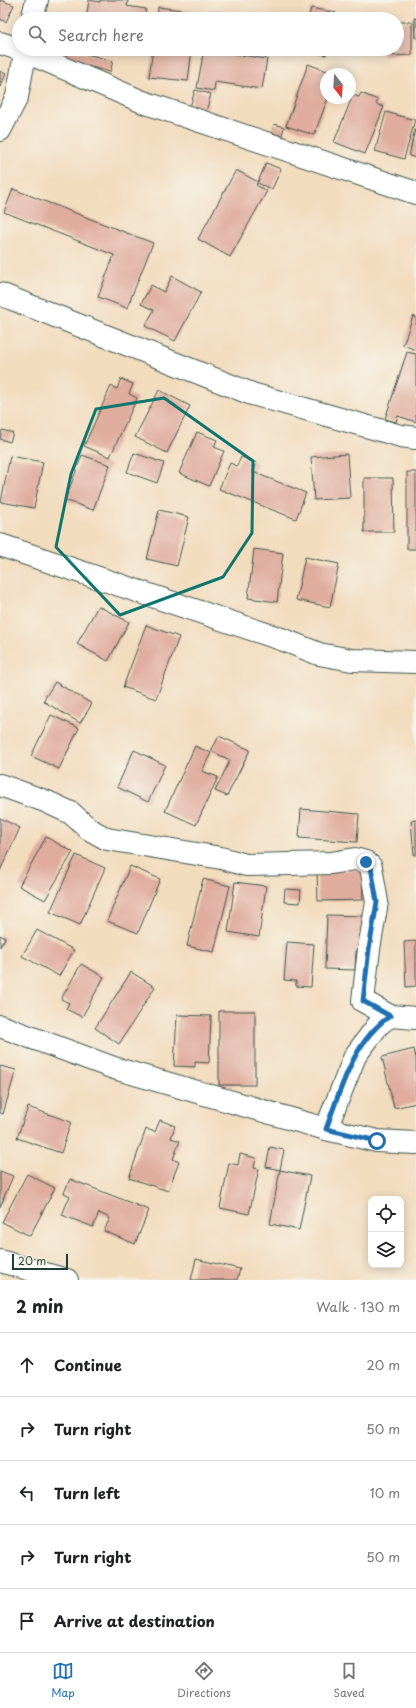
<!DOCTYPE html>
<meta charset="utf-8">
<style>
:root{--surface:#fff;--page:#f6f6f6;--text:#202124;--muted:#757577;--line:#e0e0e0;--accent:#1f6fb2}
body{margin:0;font-family:"Playpen Sans",sans-serif;background:var(--page);color:var(--text)}
.controls{position:absolute;right:12px;bottom:12px;display:grid;overflow:hidden;border-radius:8px;box-shadow:0 2px 10px #0003}
.controls button{width:36px;height:36px;display:grid;place-items:center;padding:0;border:0;border-bottom:1px solid var(--line);background:var(--surface);color:var(--text);font:20px sans-serif}
.compass{position:absolute;left:320px;top:68px;width:36px;height:36px;border-radius:50%;background:var(--surface);box-shadow:0 2px 10px #0003;rotate:163deg}
.scale{position:absolute;left:12px;bottom:10px;width:56px;box-sizing:border-box;padding-left:4px;border:2px solid #1f3d34;border-top:0;font-size:11px;line-height:14px;white-space:nowrap;color:#1f3d34;-webkit-text-stroke:3px #f7f3e8;paint-order:stroke}
.stop{position:absolute;width:12px;height:12px;margin:-9px;border:3px solid #1f6fb2;border-radius:50%;background:#fff}
.stop.end{background:#1f6fb2;border-color:#fff;box-shadow:0 1px 4px #0008}
.list{margin:0;padding:0;list-style:none}
h2{display:flex;justify-content:space-between;align-items:center;height:52px;margin:0;padding:0 16px;font-size:17px}
h2 small{font-size:13px;font-weight:400;color:var(--muted)}
.list li{display:grid;grid-template-columns:26px 1fr auto;gap:12px;align-items:center;box-sizing:border-box;height:64px;padding:0 16px;border-top:1px solid var(--line)}
.list b{display:block;font-size:15px;white-space:nowrap}
.list em{font-size:13px;font-style:normal;color:var(--muted)}
.icon{flex:none;width:22px;height:22px;fill:none;stroke:currentColor;stroke-width:2;stroke-linecap:round;stroke-linejoin:round}
.map{position:relative;flex:none;width:416px;height:1280px;overflow:hidden}
.search{position:absolute;background:var(--surface);box-shadow:0 2px 10px #0003;left:12px;right:12px;top:12px;height:44px;display:flex;align-items:center;gap:10px;box-sizing:border-box;padding:0 14px;border-radius:22px;color:var(--muted);font-size:15px}
.sheet{height:372px;background:var(--surface)}
nav{display:flex;justify-content:space-around;align-items:center;box-sizing:border-box;height:56px;border-top:1px solid var(--line);background:var(--surface);font-size:11px;color:var(--muted)}
nav a{display:grid;justify-items:center;gap:2px}
nav .on{color:var(--accent)}
.map>svg:first-child{display:block}
.building{fill:#dfac9d}
.lines{fill:none;stroke-linecap:round;stroke-linejoin:round}
.minor-casing{stroke:#3f5549;stroke-width:24}
.minor{stroke:#fff;stroke-width:22}
.route{stroke:#1f6fb2;stroke-width:5}
.marked{fill:none;stroke:#0f766e;stroke-width:3;stroke-linejoin:round}
</style>
<div class="map">
<svg width="416" height="1280" viewBox="0 0 416 1280">
<rect width="100%" height="100%" fill="#f7f3e8"/>
<filter id="ink" filterUnits="userSpaceOnUse"><feTurbulence type="fractalNoise" baseFrequency=".025" numOctaves="2"/><feDisplacementMap in="SourceGraphic" scale="8" xChannelSelector="R" yChannelSelector="G"/><feConvolveMatrix kernelMatrix="1 2 1 2 8 2 1 2 1" color-interpolation-filters="sRGB"/></filter>
<filter id="wash" filterUnits="userSpaceOnUse"><feTurbulence type="fractalNoise" baseFrequency=".012" numOctaves="4" result="noise"/><feDisplacementMap in="SourceGraphic" scale="16" xChannelSelector="R" yChannelSelector="G"/><feGaussianBlur stdDeviation="0.9" result="paint"/><feColorMatrix in="noise" values="0 0 0 0 0 0 0 0 0 0 0 0 0 0 0 0 0 1.4 0 .05"/><feComposite in="paint" operator="in"/></filter>
<g filter="url(#wash)">
<rect width="100%" height="100%" fill="#f2dcbe"/>
<g id="blocks">
<g class="building">
<path d="M 0,0 L 14,5 L 6,22 L 0,19 Z"/>
<path d="M 89,0 L 100,2 L 100,0 L 128,0 L 127,6 L 146,9 L 144,19 L 86,19 Z"/>
<path d="M 158,7 L 197,12 L 196,19 L 157,19 Z"/>
<path d="M 311,8 L 336,13 L 334,19 L 308,19 Z"/>
<path d="M 210,11 L 254,18 L 254,19 L 209,19 Z"/>
<path d="M 414,18 L 416,18 L 416,38 L 415,38 Z"/>
<path d="M 397,22 L 412,22 L 412,55 L 383,56 L 383,49 L 397,49 Z"/>
<path d="M 68,49 L 113,61 L 110,72 L 65,60 Z"/>
<path d="M 153,49 L 192,49 L 188,81 L 149,77 Z"/>
<path d="M 204,49 L 236,49 L 235,54 L 267,59 L 262,89 L 215,82 L 214,91 L 197,88 Z"/>
<path d="M 300,49 L 327,49 L 326,55 Z"/>
<path d="M 308,64 L 335,74 L 326,74 L 326,98 L 328,98 L 314,135 L 286,126 Z"/>
<path d="M 0,71 L 6,74 L 0,87 Z"/>
<path d="M 195,90 L 211,94 L 206,112 L 190,107 Z"/>
<path d="M 361,93 L 378,100 L 376,104 L 384,107 L 365,154 L 334,142 L 353,95 L 359,97 Z"/>
<path d="M 386,112 L 415,120 L 404,159 L 375,151 Z"/>
<path d="M 274,124 L 284,127 L 282,136 L 272,133 Z"/>
<path d="M 415,129 L 416,129 L 416,158 L 409,156 Z"/>
<path d="M 266,163 L 281,169 L 272,189 L 257,183 L 256,185 L 267,191 L 230,257 L 198,239 L 236,170 L 258,182 Z"/>
<path d="M 13,189 L 153,243 L 127,308 L 98,297 L 114,255 L 4,212 Z"/>
<path d="M 172,276 L 201,292 L 175,341 L 145,326 L 154,310 L 141,304 L 151,285 L 164,292 Z"/>
<path d="M 413,316 L 416,317 L 416,350 L 403,345 Z"/>
<path d="M 407,352 L 416,354 L 416,422 L 398,416 L 396,422 L 385,419 Z"/>
<path d="M 121,379 L 133,384 L 129,394 L 137,398 L 110,457 L 84,446 L 111,386 L 117,389 Z"/>
<path d="M 159,390 L 190,406 L 167,453 L 135,437 Z"/>
<path d="M 2,430 L 13,433 L 10,442 L 0,439 Z"/>
<path d="M 197,432 L 217,440 L 214,447 L 224,451 L 209,486 L 179,473 Z"/>
<path d="M 134,453 L 164,463 L 157,483 L 127,472 Z"/>
<path d="M 347,454 L 350,498 L 314,500 L 311,457 Z"/>
<path d="M 82,455 L 110,465 L 93,510 L 65,500 Z"/>
<path d="M 10,456 L 43,462 L 34,508 L 1,502 Z"/>
<path d="M 241,457 L 257,463 L 253,472 L 306,493 L 296,519 L 219,489 L 230,463 L 237,466 Z"/>
<rect x="407" y="472" width="9" height="77"/>
<path d="M 364,478 L 393,478 L 394,532 L 364,532 Z"/>
<path d="M 159,510 L 189,517 L 177,566 L 147,559 Z"/>
<path d="M 254,549 L 283,553 L 277,602 L 248,598 Z"/>
<path d="M 305,557 L 339,564 L 330,607 L 296,600 Z"/>
<path d="M 98,606 L 129,622 L 108,661 L 77,644 Z"/>
<path d="M 146,625 L 179,637 L 156,699 L 123,687 Z"/>
<path d="M 55,682 L 92,704 L 80,723 L 43,701 Z"/>
<path d="M 51,715 L 79,728 L 59,769 L 31,756 Z"/>
<path d="M 219,736 L 250,750 L 227,796 L 215,791 L 230,760 L 211,751 Z"/>
<path d="M 195,746 L 211,753 L 202,771 L 218,777 L 196,825 L 165,811 Z"/>
<path d="M 134,750 L 165,765 L 148,802 L 117,787 Z"/>
<path d="M 301,809 L 359,814 L 357,842 L 299,838 Z"/>
<path d="M 0,818 L 20,828 L 0,871 Z"/>
<path d="M 416,820 L 416,855 L 414,855 L 411,821 Z"/>
<path d="M 46,837 L 73,852 L 45,900 L 19,886 Z"/>
<path d="M 76,855 L 105,868 L 80,925 L 50,912 Z"/>
<path d="M 130,866 L 160,879 L 138,933 L 107,921 Z"/>
<path d="M 362,870 L 363,900 L 318,901 L 317,871 Z"/>
<path d="M 203,879 L 230,886 L 214,952 L 187,946 Z"/>
<path d="M 235,882 L 266,886 L 259,937 L 228,932 Z"/>
<path d="M 285,889 L 301,890 L 300,903 L 284,902 Z"/>
<path d="M 327,915 L 362,916 L 361,951 L 356,951 L 355,970 L 325,969 Z"/>
<path d="M 37,930 L 74,950 L 59,976 L 22,956 Z"/>
<path d="M 0,935 L 5,938 L 0,947 Z"/>
<path d="M 416,941 L 416,986 L 406,987 L 404,942 Z"/>
<path d="M 287,942 L 314,944 L 311,987 L 296,986 L 296,981 L 284,980 Z"/>
<path d="M 81,964 L 104,977 L 82,1017 L 66,1009 L 69,1003 L 61,999 Z"/>
<path d="M 131,972 L 155,987 L 119,1044 L 95,1028 Z"/>
<rect x="219" y="1011" width="36" height="74"/>
<path d="M 177,1015 L 211,1016 L 209,1063 L 195,1062 L 195,1067 L 174,1066 Z"/>
<path d="M 414,1049 L 416,1058 L 416,1103 L 394,1108 L 382,1057 Z"/>
<path d="M 0,1066 L 16,1070 L 3,1114 L 0,1113 Z"/>
<path d="M 28,1107 L 71,1122 L 61,1153 L 17,1138 Z"/>
<path d="M 160,1120 L 175,1126 L 171,1138 L 180,1141 L 173,1159 L 179,1162 L 168,1191 L 129,1178 L 146,1129 L 155,1132 Z"/>
<path d="M 270,1147 L 284,1150 L 280,1170 L 266,1167 Z"/>
<path d="M 240,1154 L 256,1158 L 254,1168 L 259,1169 L 249,1214 L 220,1208 L 229,1163 L 238,1165 Z"/>
<path d="M 280,1170 L 310,1176 L 299,1230 L 270,1224 Z"/>
<path d="M 0,1171 L 13,1176 L 0,1207 Z"/>
<path d="M 27,1174 L 55,1188 L 30,1236 L 2,1222 Z"/>
<path d="M 70,1179 L 149,1210 L 135,1244 L 104,1231 L 110,1218 L 99,1213 L 93,1227 L 62,1215 L 70,1196 L 64,1193 Z"/>
<path d="M 196,1259 L 240,1269 L 237,1280 L 191,1280 Z"/>
</g>
</g>
</g>
<g filter="url(#ink)">
<use href="#blocks" fill-opacity="0" stroke="#3f5549" stroke-width="1"/>
<g class="lines">
<defs>
<g id="minor">
<path d="M 32,19 L 37,0"/>
<path d="M 0,43 L 19,49"/>
<path d="M 19,49 L 143,102 L 416,193"/>
<path d="M 0,130 L 17,97 L 26,49"/>
<path d="M 0,294 L 252,394 L 401,436 L 416,438"/>
<path d="M 0,545 L 284,640 L 319,654 L 352,660 L 416,662"/>
<path d="M 0,785 L 45,801 L 71,813 L 89,829 L 107,839 L 221,858 L 246,865 L 331,863 L 355,859 L 366,862 L 371,867 L 377,902 L 369,949 L 363,1001 L 390,1016"/>
<path d="M 0,1026 L 114,1068 L 326,1129 L 377,1141 L 416,1143"/>
<path d="M 326,1129 L 355,1056 L 379,1024 L 390,1016 L 416,1018"/>
<path d="M 0,1261 L 67,1280"/>
</g>
</defs>
<use href="#minor" class="minor-casing"/>
<use href="#minor" class="minor"/>
</g>
</g>
<g class="lines" filter="url(#ink)">
<path class="route" d="M 366,862 L 371,867 L 377,902 L 369,949 L 363,1001 L 390,1016 C 353,1041 341,1089 326,1129 L 377,1141"/>
</g>
<path class="marked" d="M 164,398 L 253,461 L 252,533 L 223,577 L 120,615 L 56,547 L 71,474 L 96,409 Z"/>
</svg>
<div class="controls">
<button><svg class="icon" aria-label="locate" viewBox="0 0 24 24"><circle cx="12" cy="12" r="6"/><path d="M12 2v4M12 18v4M2 12h4M18 12h4"/></svg></button>
<button><svg class="icon" aria-label="layers" viewBox="0 0 24 24"><path d="M12 4l9 5-9 5-9-5zM3 14l9 5 9-5"/></svg></button>
</div>
<svg class="compass" viewBox="-18 -18 36 36"><path d="M0-13l5 13h-10z" fill="#e53935"/><path d="M0 13l5-13h-10z" fill="#757577"/></svg>
<div class="scale">20 m</div>
<div class="stop" style="left:377px;top:1141px"></div>
<div class="stop end" style="left:366px;top:862px"></div>
<div class="search"><svg class="icon" aria-label="search" viewBox="0 0 24 24"><circle cx="10" cy="10" r="6"/><path d="M15 15l6 6"/></svg>Search here</div>
</div>
<section class="sheet">
<h2>2 min<small>Walk · 130 m</small></h2>
<ul class="list">
<li><svg class="icon" aria-label="ahead" viewBox="0 0 24 24"><path d="M12 20V5M6 11l6-6 6 6"/></svg><div><b>Continue</b></div><em>20 m</em></li>
<li><svg class="icon" aria-label="right" viewBox="0 0 24 24"><path d="M7 20v-9h11M14 6l5 5-5 5"/></svg><div><b>Turn right</b></div><em>50 m</em></li>
<li><svg class="icon" aria-label="left" viewBox="0 0 24 24"><path d="M17 20v-9H6M10 6l-5 5 5 5"/></svg><div><b>Turn left</b></div><em>10 m</em></li>
<li><svg class="icon" aria-label="right" viewBox="0 0 24 24"><path d="M7 20v-9h11M14 6l5 5-5 5"/></svg><div><b>Turn right</b></div><em>50 m</em></li>
<li><svg class="icon" aria-label="arrive" viewBox="0 0 24 24"><path d="M6 21V4h12l-3 4 3 4H6"/></svg><div><b>Arrive at destination</b></div></li>
</ul>
</section>
<nav>
<a class="on"><svg class="icon" aria-label="map" viewBox="0 0 24 24"><path d="M3 6l6-2 6 2 6-2v14l-6 2-6-2-6 2zM9 4v14M15 6v14"/></svg>Map</a>
<a><svg class="icon" aria-label="directions" viewBox="0 0 24 24"><path d="M12 3l9 9-9 9-9-9zM9 14v-3h6M13 9l2 2-2 2"/></svg>Directions</a>
<a><svg class="icon" aria-label="saved" viewBox="0 0 24 24"><path d="M7 4h10v16l-5-4-5 4z"/></svg>Saved</a>
</nav>
